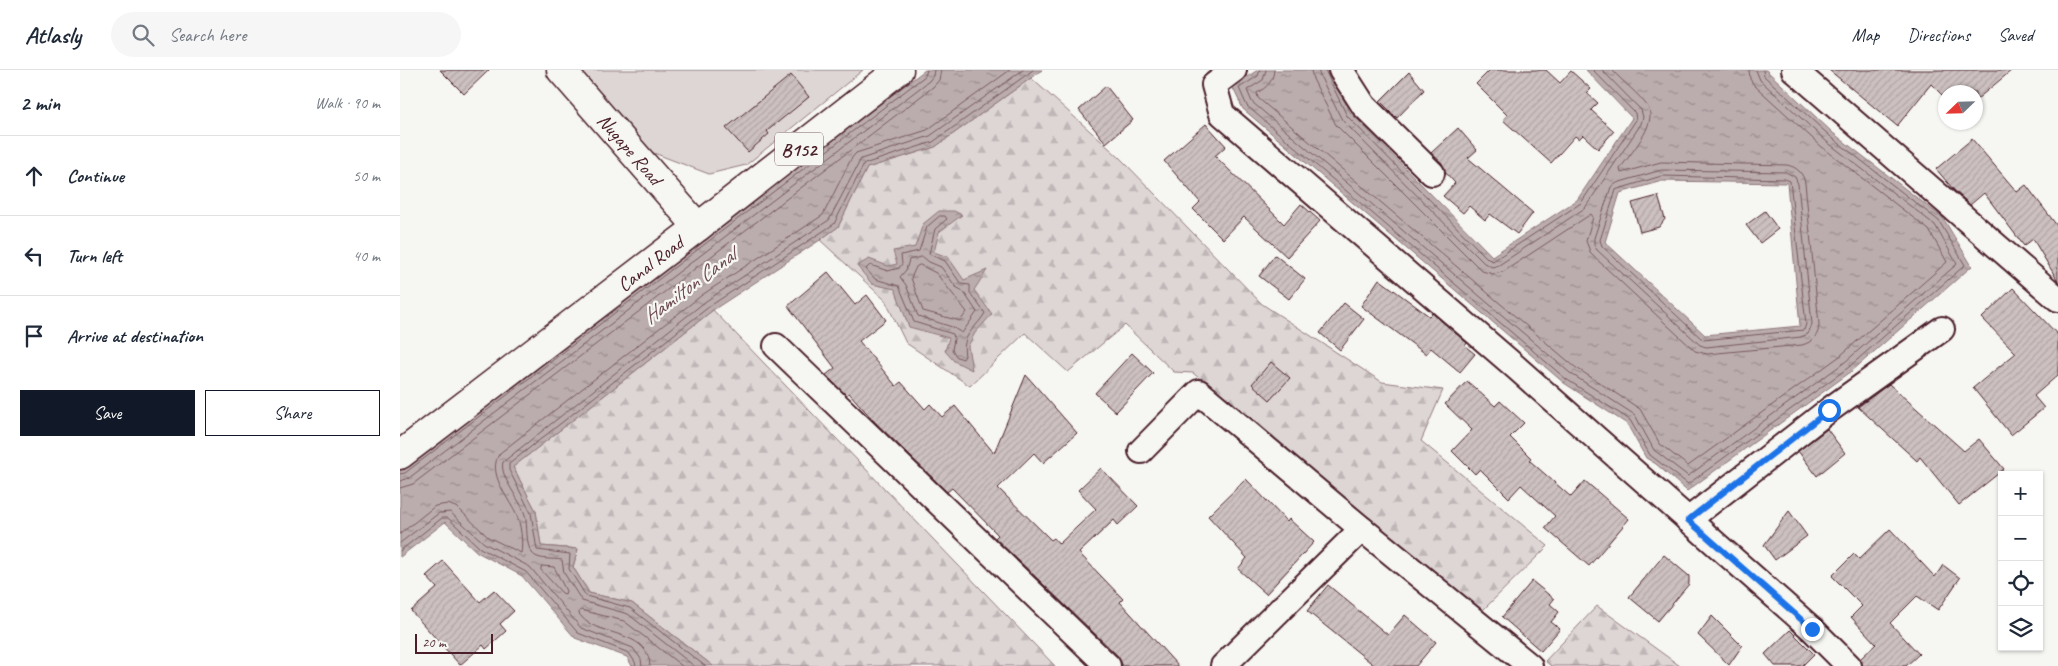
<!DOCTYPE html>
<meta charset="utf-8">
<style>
:root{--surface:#fff;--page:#f6f6f7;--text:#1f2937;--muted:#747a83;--line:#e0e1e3;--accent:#111827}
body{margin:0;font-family:Caveat,sans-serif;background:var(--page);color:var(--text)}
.controls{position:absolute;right:15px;bottom:15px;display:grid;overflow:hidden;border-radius:0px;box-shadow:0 1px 4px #0004}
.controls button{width:45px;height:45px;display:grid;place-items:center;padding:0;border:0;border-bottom:1px solid var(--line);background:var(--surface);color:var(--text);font:25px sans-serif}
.compass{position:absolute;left:1538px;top:15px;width:45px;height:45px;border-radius:50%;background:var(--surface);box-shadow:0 1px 4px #0004;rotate:247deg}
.scale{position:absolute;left:15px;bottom:12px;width:78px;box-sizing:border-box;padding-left:5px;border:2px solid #4a1f2b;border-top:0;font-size:14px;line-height:18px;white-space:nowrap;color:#4a1f2b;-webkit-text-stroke:4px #f6f6f2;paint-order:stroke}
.stop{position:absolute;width:15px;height:15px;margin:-11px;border:4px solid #1a73e8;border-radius:50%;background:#fff}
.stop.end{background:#1a73e8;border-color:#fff;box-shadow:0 1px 5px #0008}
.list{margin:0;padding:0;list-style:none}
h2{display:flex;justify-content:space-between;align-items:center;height:65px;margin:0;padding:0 20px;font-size:21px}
h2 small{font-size:16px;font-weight:400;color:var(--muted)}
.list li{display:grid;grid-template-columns:32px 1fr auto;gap:15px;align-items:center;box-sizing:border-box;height:80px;padding:0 20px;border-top:1px solid var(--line)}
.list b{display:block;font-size:19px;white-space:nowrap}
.list em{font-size:16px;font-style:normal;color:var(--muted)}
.actions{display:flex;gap:10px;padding:15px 20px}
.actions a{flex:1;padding:11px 0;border:1px solid var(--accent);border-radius:0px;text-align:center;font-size:18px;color:var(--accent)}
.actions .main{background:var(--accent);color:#fff}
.icon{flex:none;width:28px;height:28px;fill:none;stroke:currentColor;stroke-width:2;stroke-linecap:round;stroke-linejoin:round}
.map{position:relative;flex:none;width:1658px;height:596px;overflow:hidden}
header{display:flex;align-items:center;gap:30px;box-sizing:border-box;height:70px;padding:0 25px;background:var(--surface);border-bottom:1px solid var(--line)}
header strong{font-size:24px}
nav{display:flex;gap:28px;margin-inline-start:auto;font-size:18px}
.search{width:350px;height:45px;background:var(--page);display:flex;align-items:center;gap:12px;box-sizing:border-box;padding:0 18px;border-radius:28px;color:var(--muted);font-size:19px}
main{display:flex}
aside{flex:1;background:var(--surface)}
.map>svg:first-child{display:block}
.grass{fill:#ddd6d5;stroke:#947a80}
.forest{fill:url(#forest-firs);stroke:#947a80}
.water{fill:url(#water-ripples);stroke:#8e747a;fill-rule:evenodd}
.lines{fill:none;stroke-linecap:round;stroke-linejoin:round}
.shore{stroke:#77585f;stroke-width:1}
.building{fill:url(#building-hatch);stroke:#4a1f2b}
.street-casing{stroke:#4a1f2b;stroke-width:28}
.secondary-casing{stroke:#4a1f2b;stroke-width:31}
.primary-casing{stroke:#4a1f2b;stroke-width:31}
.street{stroke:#f6f6f2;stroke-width:24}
.secondary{stroke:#f6f6f2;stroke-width:28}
.primary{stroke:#f6f6f2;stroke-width:28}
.route{stroke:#1a73e8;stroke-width:6}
.labels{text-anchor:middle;stroke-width:4.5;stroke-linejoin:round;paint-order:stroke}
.shield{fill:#f6f6f2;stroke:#7e6067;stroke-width:1}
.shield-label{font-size:19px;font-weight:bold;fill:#4a1f2b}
.street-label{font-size:20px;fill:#4a1f2b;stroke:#f6f6f2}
.water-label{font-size:21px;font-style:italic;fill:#6c4a52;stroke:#f6f6f2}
</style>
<header>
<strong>Atlasly</strong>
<div class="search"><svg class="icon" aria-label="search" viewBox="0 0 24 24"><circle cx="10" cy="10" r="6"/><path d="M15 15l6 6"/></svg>Search here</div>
<nav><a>Map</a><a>Directions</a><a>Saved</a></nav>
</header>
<main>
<aside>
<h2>2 min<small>Walk · 90 m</small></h2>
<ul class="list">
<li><svg class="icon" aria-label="ahead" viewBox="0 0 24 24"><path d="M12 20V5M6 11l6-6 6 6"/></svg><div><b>Continue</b></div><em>50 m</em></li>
<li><svg class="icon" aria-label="left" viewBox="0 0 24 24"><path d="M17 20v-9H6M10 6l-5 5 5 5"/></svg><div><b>Turn left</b></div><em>40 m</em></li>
<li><svg class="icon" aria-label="arrive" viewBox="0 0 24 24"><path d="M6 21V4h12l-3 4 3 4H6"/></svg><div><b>Arrive at destination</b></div></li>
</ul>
<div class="actions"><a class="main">Save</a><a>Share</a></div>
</aside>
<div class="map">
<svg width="1658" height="596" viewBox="0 0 1658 596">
<defs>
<pattern id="forest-firs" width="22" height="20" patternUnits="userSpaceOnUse" patternTransform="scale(1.25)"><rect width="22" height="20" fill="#ddd6d5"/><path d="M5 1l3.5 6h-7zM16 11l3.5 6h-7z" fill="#bfb7b7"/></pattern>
<pattern id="water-ripples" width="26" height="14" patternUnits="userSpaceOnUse" patternTransform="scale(1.25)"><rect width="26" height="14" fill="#bbadae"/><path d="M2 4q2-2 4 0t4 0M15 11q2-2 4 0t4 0" fill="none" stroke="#9a8c8e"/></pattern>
<pattern id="building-hatch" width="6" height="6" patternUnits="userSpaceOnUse" patternTransform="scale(1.25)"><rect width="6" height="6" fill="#ccc1c0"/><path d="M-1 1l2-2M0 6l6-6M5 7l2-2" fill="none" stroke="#b1a5a5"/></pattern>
</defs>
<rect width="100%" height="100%" fill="#f6f6f2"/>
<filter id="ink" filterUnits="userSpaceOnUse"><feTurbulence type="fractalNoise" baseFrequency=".02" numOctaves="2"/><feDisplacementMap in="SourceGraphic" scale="10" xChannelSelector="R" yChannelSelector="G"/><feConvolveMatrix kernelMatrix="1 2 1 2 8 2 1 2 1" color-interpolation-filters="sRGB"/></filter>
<g filter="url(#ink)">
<path class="grass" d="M 180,0 L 463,0 L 346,95 L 309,104 L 246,80 Z"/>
<g class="forest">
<path d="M 631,8 L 720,88 L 862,234 L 982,312 L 1043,320 L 1021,371 L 1148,476 L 1082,541 L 989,467 L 793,303 L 774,302 L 725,255 L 668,302 L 625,263 L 570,316 L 506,273 L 485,230 L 420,170 L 438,157 L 467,98 L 535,77 Z"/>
<path d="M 313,240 L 655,596 L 313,596 L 232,533 L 189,523 L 173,497 L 178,479 L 141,476 L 136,441 L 113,397 Z"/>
<path d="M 1197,536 L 1280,596 L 1151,596 L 1145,591 Z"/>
</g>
<g class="water">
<path d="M 525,0 L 642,0 L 535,77 L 467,98 L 438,157 L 420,170 L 313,240 L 113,397 L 136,441 L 141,476 L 178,479 L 173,497 L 189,523 L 232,533 L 313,596 L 232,596 L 227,587 L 175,568 L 122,506 L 77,482 L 45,452 L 0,487 L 0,401 Z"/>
<path d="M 858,0 L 929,0 L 950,42 L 1092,186 L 1177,130 L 1232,48 L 1186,0 L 1366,0 L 1433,63 L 1543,148 L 1572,196 L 1452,301 L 1287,421 L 1256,394 L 1246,388 L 1227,354 L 1164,313 L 843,39 L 832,16 ZM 1262,111 L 1387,113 L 1400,256 L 1305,265 L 1205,172 L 1220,123 Z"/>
<path d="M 539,141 L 554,141 L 562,145 L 539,162 L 534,182 L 548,187 L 564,210 L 587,200 L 574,220 L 592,244 L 575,263 L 568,276 L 572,300 L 554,291 L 545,281 L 549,268 L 509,257 L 495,219 L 472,214 L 457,196 L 469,189 L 488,196 L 497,194 L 493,181 L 515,177 L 523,154 Z"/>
</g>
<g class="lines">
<g class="shore">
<path d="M 860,0 L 858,6 L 839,18 L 847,36 L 1166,309 L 1230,350 L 1250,385 L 1288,414 L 1449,297 L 1565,195 L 1539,151 L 1431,67 L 1364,6 L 1363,0"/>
<path d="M 866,0 L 863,10 L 847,20 L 852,32 L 1170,303 L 1235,345 L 1254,380 L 1288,406 L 1445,292 L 1557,194 L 1535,155 L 1427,72 L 1360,10 L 1356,0"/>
<path d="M 874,0 C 873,12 867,17 857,23 L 858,28 L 1175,297 L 1240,339 L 1260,374 L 1288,396 L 1440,286 L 1547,192 L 1529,160 L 1422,77 L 1354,15 L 1350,9 L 1349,0"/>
<path d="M 911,0 L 913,9 L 936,55 L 1082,201 L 1093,204 L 1103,202 L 1191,144 L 1193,147 L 1186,171 L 1191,184 L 1295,281 L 1307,284 L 1402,275 C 1413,272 1419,265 1419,254 L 1405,113 C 1403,103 1397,97 1387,95 L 1261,92 L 1221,103 L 1220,99 C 1229,85 1258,54 1248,37 C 1239,24 1223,12 1212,0"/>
<path d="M 918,0 L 920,6 L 942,50 L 1084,193 L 1092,197 L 1099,195 L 1185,138 L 1241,54 L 1243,47 L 1241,40 L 1202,0"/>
<path d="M 925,0 L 947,46 L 1088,189 L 1093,191 L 1181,133 L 1236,50 L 1235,43 L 1193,0"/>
<path d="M 1262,100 L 1386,102 L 1395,107 L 1398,114 L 1412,254 L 1408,264 L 1401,267 L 1306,277 L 1300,275 L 1197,180 L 1194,175 L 1194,168 L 1211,117 L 1217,113 Z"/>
<path d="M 1262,106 L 1385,109 L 1390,111 L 1406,254 L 1404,260 L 1303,270 L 1202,176 L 1200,170 L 1216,120 Z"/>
<path d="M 540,146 L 545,146 L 547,149 L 535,159 L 529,184 L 545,191 L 561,214 L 570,215 L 570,223 L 585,243 C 575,260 561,264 565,286 L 563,289 L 557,287 L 552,280 L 554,269 L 553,264 L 514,252 L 499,216 L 475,209 L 466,199 L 470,195 L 488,201 L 499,198 L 502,194 L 501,185 L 519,181 L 527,157 Z"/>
<path d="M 523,187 L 529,192 L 541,197 L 556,217 L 563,221 L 577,242 L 562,263 L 552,257 L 518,246 L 506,215 L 500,207 L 506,200 L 509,190 Z"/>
<path d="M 520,195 L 536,203 L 567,242 L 560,251 L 523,241 L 511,208 L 516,197 Z"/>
<path d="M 0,404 L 5,403 L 525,6 L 527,0"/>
<path d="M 0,411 L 9,408 L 529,11 L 533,6 L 534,0"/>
<path d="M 0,418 L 13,414 L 533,17 L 539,10 L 541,0"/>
<path d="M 0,464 L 35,436 L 48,434 L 58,438 L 88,467 L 121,483 C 123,474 121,453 116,444 C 108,427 86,402 100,383 L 302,225 L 423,145 L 451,89 L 456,83 L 527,60 L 610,0"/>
<path d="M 0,473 L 39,443 L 50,442 L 84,473 L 130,497 L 181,558 L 233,578 L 241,589 L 242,596"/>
<path d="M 0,481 L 42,448 L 48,448 L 80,478 L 126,502 L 178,563 L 229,583 L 235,592 L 236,596"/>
<path d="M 142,496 L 154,497 L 166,521 L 165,524 L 162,523 L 141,500 Z"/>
<path d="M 250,596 C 249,563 208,566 187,552 C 184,550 181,546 179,544 L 179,541 L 181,540 L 224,551 L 282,596"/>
<path d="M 294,596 L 228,544 L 182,531 L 164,503 L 162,490 C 153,488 138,491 132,483 C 125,474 128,456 125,445 C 121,430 99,407 103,392 L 306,231 L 429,150 L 461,89 L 530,66 L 623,0"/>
<path d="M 305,596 L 230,538 L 186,526 L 169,499 L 170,484 L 137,480 L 131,443 L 109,400 L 109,394 L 310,236 L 434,154 L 464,94 L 533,72 L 633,0"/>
</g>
</g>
<g class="building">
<path d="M 40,0 L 89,0 L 64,24 Z"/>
<path d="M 1090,0 L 1146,0 L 1160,13 L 1171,1 L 1191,19 L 1187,23 L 1198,33 L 1191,40 L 1214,61 L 1198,79 L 1183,65 L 1179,69 L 1175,66 L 1151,93 L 1103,50 L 1107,45 L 1076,14 Z"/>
<path d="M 1429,0 L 1612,0 L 1576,30 L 1576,22 L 1546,22 L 1546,29 L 1531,14 L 1497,56 Z"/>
<path d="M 1009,2 L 1024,20 L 997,48 L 980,31 Z"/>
<path d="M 391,5 L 409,27 L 367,61 L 369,64 L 348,82 L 326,58 Z"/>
<path d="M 706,16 L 733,50 L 706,73 L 679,40 Z"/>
<path d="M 806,54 L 826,76 L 815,86 L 884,154 L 901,134 L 920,151 L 887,187 L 844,147 L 823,169 L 793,139 L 800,132 L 764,91 Z"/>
<path d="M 1058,58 L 1077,80 L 1068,88 L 1133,143 L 1117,164 L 1090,144 L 1085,150 L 1069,136 L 1063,143 L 1043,126 L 1055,113 L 1045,102 L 1042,93 L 1031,83 Z"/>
<path d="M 1572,69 L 1617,122 L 1626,115 L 1658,157 L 1658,211 L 1633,169 L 1624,176 L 1584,123 L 1570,135 L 1553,119 L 1536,99 Z"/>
<path d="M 1258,126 L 1265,149 L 1259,157 L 1240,162 L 1232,133 Z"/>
<path d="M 1365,141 L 1378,159 L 1360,173 L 1346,155 Z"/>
<path d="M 875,185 L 905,209 L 889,229 L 859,206 Z"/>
<path d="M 428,202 L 455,235 L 467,225 L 486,250 L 459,271 L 496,316 L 501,312 L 525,339 L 530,334 L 542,347 L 555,336 L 594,383 L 626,305 L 677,363 L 643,393 L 634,383 L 598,418 L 651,470 L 654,468 L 659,474 L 696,439 L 678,420 L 701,398 L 738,436 L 718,455 L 714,450 L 679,483 L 723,529 L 720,532 L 778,596 L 723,596 L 718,586 L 595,468 L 598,465 L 552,418 L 547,422 L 473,350 L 449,323 L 446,325 L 426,305 L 435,298 L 388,236 Z"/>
<path d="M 979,209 L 1029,246 L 1032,243 L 1067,273 L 1065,276 L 1075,284 L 1060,302 L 1031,278 L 1026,284 L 961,236 Z"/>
<path d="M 1613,218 L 1658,265 L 1658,305 L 1634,326 L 1644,338 L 1611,365 L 1573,318 L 1616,283 L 1582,248 Z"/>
<path d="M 944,233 L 964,249 L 940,280 L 920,263 Z"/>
<path d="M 732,283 L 753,303 L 716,342 L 695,323 Z"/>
<path d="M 871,292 L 890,308 L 870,330 L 852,314 Z"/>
<path d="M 1067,311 L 1095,336 L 1100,331 L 1124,353 L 1110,367 L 1131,388 L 1129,390 L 1171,427 L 1185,411 L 1229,449 L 1189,496 L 1145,458 L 1155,446 L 1121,415 L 1109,428 L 1080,399 L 1075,404 L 1052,381 L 1072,360 L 1045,334 Z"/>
<path d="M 1489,314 L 1564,381 L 1579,369 L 1604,399 L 1559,435 L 1520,387 L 1517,391 L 1458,337 Z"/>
<path d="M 1427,359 L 1445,383 L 1417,406 L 1398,381 Z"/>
<path d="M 846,409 L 887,452 L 889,449 L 914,472 L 866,524 L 838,499 L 847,488 L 808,446 Z"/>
<path d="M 1389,441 L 1407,466 L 1375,490 L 1364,475 Z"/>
<path d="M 1490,459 L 1535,507 L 1543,495 L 1560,508 L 1538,540 L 1517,526 L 1490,553 L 1519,584 L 1506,596 L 1462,596 L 1460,589 L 1476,574 L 1451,547 L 1462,536 L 1432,506 L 1454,484 L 1459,489 Z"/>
<path d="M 1264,485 L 1289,506 L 1289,514 L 1258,551 L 1229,527 Z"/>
<path d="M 43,491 L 80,532 L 94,520 L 114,541 L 100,554 L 106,561 L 86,579 L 83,575 L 60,595 L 11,541 L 37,518 L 26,506 Z"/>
<path d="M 1132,511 L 1154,529 L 1150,534 L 1159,542 L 1151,552 L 1160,559 L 1141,581 L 1102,547 Z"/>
<path d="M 928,515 L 988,565 L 1005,545 L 1036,572 L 1016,596 L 975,596 L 907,541 Z"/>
<path d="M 1312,546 L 1342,576 L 1329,595 L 1298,565 Z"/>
<path d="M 1390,560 L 1414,584 L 1402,596 L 1375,596 L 1365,584 Z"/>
</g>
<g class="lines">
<defs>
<g id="street">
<path d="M 834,0 L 814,15 L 822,44 L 1111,293 L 1412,559 L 1449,596"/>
<path d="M 941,0 L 964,36 L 1032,103"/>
<path d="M 1394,0 L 1658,229"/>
<path d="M 376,276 L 708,596"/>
<path d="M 741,381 L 799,322 L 962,459 L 1130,596"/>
<path d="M 1288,450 L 1429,340 L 1542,259"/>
<path d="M 823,596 L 962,459"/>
</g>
<g id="secondary">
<path id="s1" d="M 0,385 L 298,157 L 161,0"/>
</g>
<path id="primary" d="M 298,157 L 499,0"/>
</defs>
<use href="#street" class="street-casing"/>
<use href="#secondary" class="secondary-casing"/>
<use href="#primary" class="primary-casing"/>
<use href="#street" class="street"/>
<use href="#secondary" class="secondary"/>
<use href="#primary" class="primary"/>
</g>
</g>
<g class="lines" filter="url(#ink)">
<path class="route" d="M 1412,559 L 1288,450 L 1429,340"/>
</g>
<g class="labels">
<rect class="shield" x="375" y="62.5" width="48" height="33" rx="4"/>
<g class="shield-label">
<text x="399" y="86">B152</text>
</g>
<g class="street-label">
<text transform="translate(230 79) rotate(49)" y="7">Nugape Road</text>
<text dy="7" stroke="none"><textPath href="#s1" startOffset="315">Canal Road</textPath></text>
</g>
<g class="water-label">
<text transform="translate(289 216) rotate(-37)" y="7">Hamilton Canal</text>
</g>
</g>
</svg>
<div class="controls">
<button>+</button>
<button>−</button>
<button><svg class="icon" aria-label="locate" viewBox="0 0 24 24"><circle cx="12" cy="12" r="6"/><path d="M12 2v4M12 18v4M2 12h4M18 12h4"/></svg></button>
<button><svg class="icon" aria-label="layers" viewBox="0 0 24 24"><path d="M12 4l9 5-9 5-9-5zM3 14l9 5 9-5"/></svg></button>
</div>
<svg class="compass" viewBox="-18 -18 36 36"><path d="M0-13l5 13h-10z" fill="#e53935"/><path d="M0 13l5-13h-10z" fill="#747a83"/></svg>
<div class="scale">20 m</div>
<div class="stop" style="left:1429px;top:340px"></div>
<div class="stop end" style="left:1412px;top:559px"></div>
</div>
</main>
